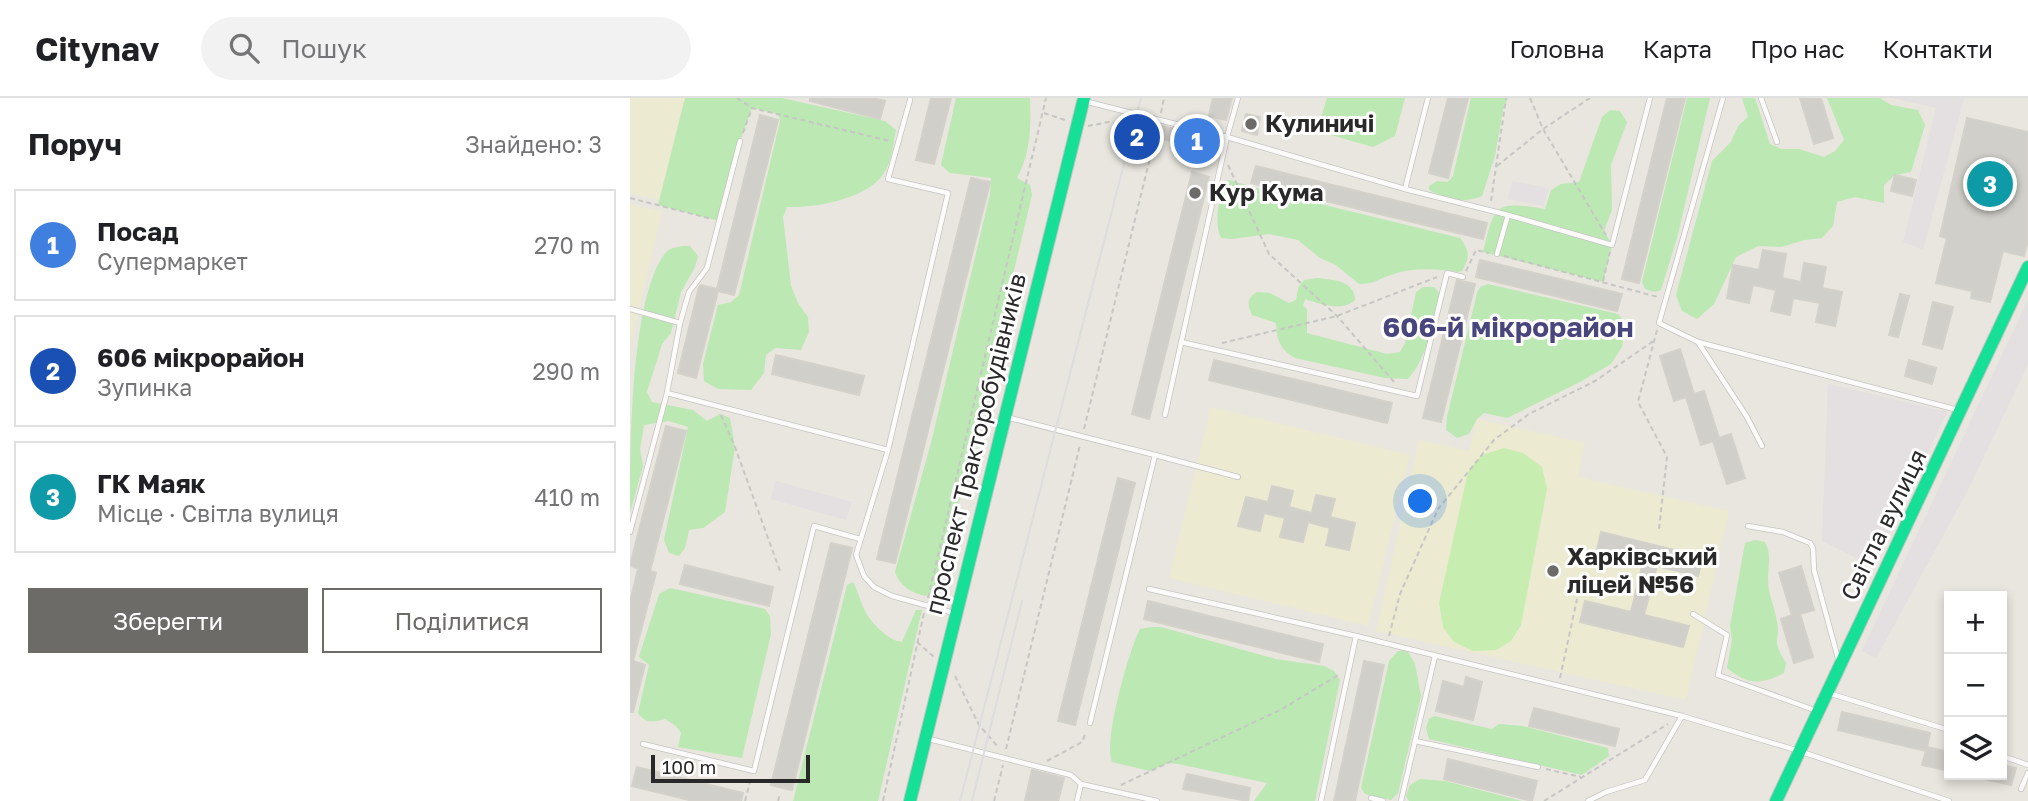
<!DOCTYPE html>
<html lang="uk">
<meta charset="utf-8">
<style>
:root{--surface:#fff;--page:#f2f2f2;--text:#202124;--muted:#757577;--line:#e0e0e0;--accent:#6c6b68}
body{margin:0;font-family:"Golos Text",sans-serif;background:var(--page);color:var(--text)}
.controls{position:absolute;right:21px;bottom:21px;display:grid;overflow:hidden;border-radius:0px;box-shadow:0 4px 10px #0003}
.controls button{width:63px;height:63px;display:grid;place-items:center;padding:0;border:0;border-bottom:2px solid var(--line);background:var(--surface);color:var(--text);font:35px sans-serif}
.scale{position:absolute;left:21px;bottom:18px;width:159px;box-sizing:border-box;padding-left:7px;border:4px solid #292929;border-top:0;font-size:19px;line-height:24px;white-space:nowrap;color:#292929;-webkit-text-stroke:5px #fff;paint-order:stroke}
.you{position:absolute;left:791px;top:404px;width:24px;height:24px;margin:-18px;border:5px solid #fff;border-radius:50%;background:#1a73e8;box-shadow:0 0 0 10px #1a73e833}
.badge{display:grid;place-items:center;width:46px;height:46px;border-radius:50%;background:var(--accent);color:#fff;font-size:23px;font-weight:700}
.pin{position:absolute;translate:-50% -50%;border:4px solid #fff;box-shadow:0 2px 7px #0006}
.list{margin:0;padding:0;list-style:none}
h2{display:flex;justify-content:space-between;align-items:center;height:91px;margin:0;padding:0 28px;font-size:30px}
h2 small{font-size:23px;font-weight:400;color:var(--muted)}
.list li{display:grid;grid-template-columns:46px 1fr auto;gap:21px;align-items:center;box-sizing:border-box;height:112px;margin:0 14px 14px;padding:0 14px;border:2px solid var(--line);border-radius:0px}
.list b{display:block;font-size:26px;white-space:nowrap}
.list p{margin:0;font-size:23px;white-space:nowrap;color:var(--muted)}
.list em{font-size:23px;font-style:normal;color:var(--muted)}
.actions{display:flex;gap:14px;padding:21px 28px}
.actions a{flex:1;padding:16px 0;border:2px solid var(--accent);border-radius:0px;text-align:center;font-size:24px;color:var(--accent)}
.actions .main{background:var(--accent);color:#fff}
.icon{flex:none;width:38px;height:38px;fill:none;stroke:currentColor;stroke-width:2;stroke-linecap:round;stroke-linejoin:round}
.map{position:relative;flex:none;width:1398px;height:703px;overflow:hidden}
header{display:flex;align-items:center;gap:42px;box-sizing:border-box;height:98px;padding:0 35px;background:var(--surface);border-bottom:2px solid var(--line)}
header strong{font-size:33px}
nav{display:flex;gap:38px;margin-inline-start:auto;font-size:24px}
.search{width:490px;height:63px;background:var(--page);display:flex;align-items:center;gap:18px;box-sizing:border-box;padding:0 24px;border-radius:38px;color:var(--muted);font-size:26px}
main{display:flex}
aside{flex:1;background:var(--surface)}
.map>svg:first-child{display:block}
.industrial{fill:#e4dfe1}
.education{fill:#ecead1}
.green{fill:#bce8b3}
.pitch{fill:#c7edb0}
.building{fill:#d1cfc9;stroke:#d3d1ca;stroke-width:2}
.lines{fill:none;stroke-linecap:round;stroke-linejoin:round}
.lane-casing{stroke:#c5c4c4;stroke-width:6}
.fast-casing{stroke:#c5c4c4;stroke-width:14}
.path{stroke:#c6c6c5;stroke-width:2;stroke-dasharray:5 3.5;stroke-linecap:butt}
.lane{stroke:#fcfbfa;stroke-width:4.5}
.fast{stroke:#16e098;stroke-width:12}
.tram{stroke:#dddcde;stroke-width:2}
.poi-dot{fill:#6c6b68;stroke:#fff;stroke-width:2.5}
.labels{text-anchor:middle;stroke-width:6;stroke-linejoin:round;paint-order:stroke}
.poi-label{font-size:24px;font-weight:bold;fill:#292929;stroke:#fff;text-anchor:start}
.street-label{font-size:24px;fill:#292929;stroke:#fff}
.quarter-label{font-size:28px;font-weight:bold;fill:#49457d;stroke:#fff}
</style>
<header>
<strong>Citynav</strong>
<div class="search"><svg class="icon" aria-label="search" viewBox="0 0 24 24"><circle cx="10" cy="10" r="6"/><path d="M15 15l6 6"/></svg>Пошук</div>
<nav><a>Головна</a><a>Карта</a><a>Про нас</a><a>Контакти</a></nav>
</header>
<main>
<aside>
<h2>Поруч<small>Знайдено: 3</small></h2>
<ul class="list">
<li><span class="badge" style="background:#3f7fe0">1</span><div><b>Посад</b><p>Супермаркет</p></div><em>270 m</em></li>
<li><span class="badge" style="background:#1a4fb4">2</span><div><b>606 мікрорайон</b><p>Зупинка</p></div><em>290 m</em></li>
<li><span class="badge" style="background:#0f9aa8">3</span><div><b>ГК Маяк</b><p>Місце · Світла вулиця</p></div><em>410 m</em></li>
</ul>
<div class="actions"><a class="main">Зберегти</a><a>Поділитися</a></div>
</aside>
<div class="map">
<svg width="1398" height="703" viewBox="0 0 1398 703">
<rect width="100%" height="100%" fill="#e8e6de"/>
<g class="industrial">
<path d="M 1262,0 L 1334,0 L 1293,152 L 1273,144 L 1306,10 Z"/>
<path d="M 882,83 L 918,90 L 914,108 L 878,101 Z"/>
<path d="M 1398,202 L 1398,266 L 1338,392 L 1246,560 L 1232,553 Z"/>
<path d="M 1198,286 L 1317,314 L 1244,469 L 1192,443 Z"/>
<path d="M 146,383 L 222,404 L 216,422 L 141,401 Z"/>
</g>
<g class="education">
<path d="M 0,0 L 55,0 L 29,102 L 0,95 Z"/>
<path d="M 0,106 L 32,113 L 0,250 Z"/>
<path d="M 581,309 L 780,357 L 738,528 L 539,480 Z"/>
<path d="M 847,321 L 955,345 L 948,379 L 1099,413 L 1056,602 L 746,533 L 789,342 L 839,353 Z"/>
</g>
<g class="green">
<path d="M 55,0 L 152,0 L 255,23 L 266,32 C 263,46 262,63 254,75 C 238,101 185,110 157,109 L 153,119 L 161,188 L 168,205 L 178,219 L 179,234 L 171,252 L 145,250 L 136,257 L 134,275 L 121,292 L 88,291 L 74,283 L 73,266 L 88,207 L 101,204 L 109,197 L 150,23 L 148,16 L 122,10 L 110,43 L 89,123 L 28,107 Z"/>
<path d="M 326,0 L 400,0 C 401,29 401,54 387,80 L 400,87 L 402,97 L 320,441 L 305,491 L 296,498 C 281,495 270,488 265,474 L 301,345 L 360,96 L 361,80 L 320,75 L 311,67 Z"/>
<path d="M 697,0 L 775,0 L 765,38 L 743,49 L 687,33 Z"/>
<path d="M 841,0 L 878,0 L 873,12 L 865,58 L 852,98 C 834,106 816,101 799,92 L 799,88 L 807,83 L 818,84 L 823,78 Z"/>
<path d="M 1057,0 L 1080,0 L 1047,140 L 1031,192 L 1024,194 L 1015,191 L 1012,184 Z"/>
<path d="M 1112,0 L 1125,0 L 1140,46 L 1151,51 L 1169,51 L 1194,59 L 1205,53 L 1214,42 L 1197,0 L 1250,0 L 1261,7 L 1288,12 L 1295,27 L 1281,74 L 1265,77 L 1254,87 L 1254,105 L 1225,99 L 1207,104 L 1203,128 L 1192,140 L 1175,142 L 1151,149 L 1128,148 L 1106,159 L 1084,206 L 1067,221 L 1052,213 L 1046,197 L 1082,63 L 1101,44 L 1108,28 L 1118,19 Z"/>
<path d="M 980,12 L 990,13 L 997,24 L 981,67 L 982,112 L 974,133 L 982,147 L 973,184 L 853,154 C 865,106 864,103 915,111 L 921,92 L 931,86 L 949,84 L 972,19 Z"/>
<path d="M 599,82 L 633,92 L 830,140 C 840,153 840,159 832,173 L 828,174 C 807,171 782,169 761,177 C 745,182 748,185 729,186 L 706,167 L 690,160 L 668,142 L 639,136 L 602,141 L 591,140 C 583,121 590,102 594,83 Z"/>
<path d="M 52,148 L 60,148 L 68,158 L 65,169 L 51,194 L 41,235 L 32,246 L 17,294 L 22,304 L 63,312 L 77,323 L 90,316 L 100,320 L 105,349 L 95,414 L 73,430 L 59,432 L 55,450 L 49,458 L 39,455 L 34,442 L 58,329 L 39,323 L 14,327 L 10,351 L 13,368 L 0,415 C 0,352 0,195 37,153 C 41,150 48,149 52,148 Z"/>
<path d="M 687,180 C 702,182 725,182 725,202 C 713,214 690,206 675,201 L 673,208 L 677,211 L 677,235 L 757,256 L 770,254 L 775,245 L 786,194 L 793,189 L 804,189 L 809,195 C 804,223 797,260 778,281 L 755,280 L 665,260 C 650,251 647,243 646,225 L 622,217 C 617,207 617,200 627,194 L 640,195 L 659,205 L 666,202 L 668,190 L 674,182 Z"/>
<path d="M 858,186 L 988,216 L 995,224 L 992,249 L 981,266 L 950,284 L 877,320 L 854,315 L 847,321 L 839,336 L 827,340 L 816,332 L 817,319 L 847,195 L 850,189 Z"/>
<path d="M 1125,442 L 1135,444 C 1142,458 1138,467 1138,481 C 1138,497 1145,509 1147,524 C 1151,545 1140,540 1156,565 L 1154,575 C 1130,587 1118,587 1097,570 L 1102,542 L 1100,528 L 1115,445 Z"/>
<path d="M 223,484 C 228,493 230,503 234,511 C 240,524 258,543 272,544 L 286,512 L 292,512 L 248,703 L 163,703 L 217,487 Z"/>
<path d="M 40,490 L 135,511 L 140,518 L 141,536 L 112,660 L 48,649 L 51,635 L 46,628 L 35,621 C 23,624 16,626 8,615 L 19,567 L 9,559 L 29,496 Z"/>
<path d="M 520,529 L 531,529 L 646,561 L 694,568 L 704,573 L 710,582 L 685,703 L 624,703 L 637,685 L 548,666 L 539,665 L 520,673 L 482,664 C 473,644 499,552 510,531 Z"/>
<path d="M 772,552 L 778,554 L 785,566 L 791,598 L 768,695 L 761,702 L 735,696 L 731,690 L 759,563 L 767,554 Z"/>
<path d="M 804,618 L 862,631 L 869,626 L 893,628 L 978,650 L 979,658 L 952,677 L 799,641 L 796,630 L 799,621 Z"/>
<path d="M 790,681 L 815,683 L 892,703 L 779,703 L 776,698 L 780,687 Z"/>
</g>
<path class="pitch" d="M 874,350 L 893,355 L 912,369 L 917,391 L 891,527 L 881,543 L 866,552 L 843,553 L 824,544 L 813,529 L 809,505 L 838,374 L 852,357 Z"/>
<g class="building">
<path d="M 180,0 L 244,0 L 255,3 L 250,21 L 180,3 Z"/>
<path d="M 301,0 L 321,0 L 304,66 L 286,62 Z"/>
<path d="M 583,0 L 602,0 L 596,22 L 579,18 Z"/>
<path d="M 818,0 L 838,0 L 818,80 L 799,75 Z"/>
<path d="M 1037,0 L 1055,0 L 1009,185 L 992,181 Z"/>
<path d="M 1170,0 L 1191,0 L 1203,40 L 1184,46 Z"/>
<path d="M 616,16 L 630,19 L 627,37 L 612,33 Z"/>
<path d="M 130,17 L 148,22 L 104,197 L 88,193 L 66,280 L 48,275 L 69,189 L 71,187 L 87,191 Z"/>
<path d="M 1337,20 L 1398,34 L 1398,142 L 1394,158 L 1373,153 L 1360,204 L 1341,200 L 1342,193 L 1306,185 L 1317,140 L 1310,138 Z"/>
<path d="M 532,28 L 588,42 L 584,54 L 529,40 Z"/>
<path d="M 626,68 L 857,125 L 853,141 L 621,85 Z"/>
<path d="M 562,74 L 579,79 L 519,321 L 502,316 Z"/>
<path d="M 1265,77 L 1286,82 L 1282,98 L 1261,93 Z"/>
<path d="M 341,80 L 360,84 L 265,465 L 247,461 Z"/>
<path d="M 1133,152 L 1156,156 L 1152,180 L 1171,184 L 1174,165 L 1196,169 L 1192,190 L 1212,194 L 1205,228 L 1186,224 L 1190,205 L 1163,200 L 1160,217 L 1141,213 L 1146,192 L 1123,187 L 1119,205 L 1097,200 L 1103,167 L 1129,172 Z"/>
<path d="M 850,162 L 992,196 L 987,213 L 846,179 Z"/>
<path d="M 827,182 L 845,186 L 811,324 L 793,320 Z"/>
<path d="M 1270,196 L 1279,198 L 1268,239 L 1259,237 Z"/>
<path d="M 1303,204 L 1323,209 L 1312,251 L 1293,246 Z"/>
<path d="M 1050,251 L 1064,296 L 1074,293 L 1089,340 L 1101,336 L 1115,380 L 1097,386 L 1083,343 L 1071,347 L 1056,299 L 1044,303 L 1030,258 Z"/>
<path d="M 146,257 L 234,278 L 229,297 L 142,276 Z"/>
<path d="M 584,262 L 762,305 L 757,325 L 579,282 Z"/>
<path d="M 1279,262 L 1306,270 L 1302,286 L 1275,278 Z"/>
<path d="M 36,328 L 56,333 L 20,473 L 26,475 L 3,563 L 15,567 L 3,614 L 0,614 L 0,504 L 8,471 L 0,467 Z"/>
<path d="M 488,380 L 505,385 L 445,627 L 428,623 Z"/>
<path d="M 642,388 L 663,393 L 659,409 L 682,415 L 686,397 L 705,401 L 700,419 L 725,425 L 719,452 L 696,447 L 700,430 L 678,424 L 673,444 L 650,439 L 655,420 L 634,415 L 630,433 L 608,428 L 616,399 L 638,404 Z"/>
<path d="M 971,434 L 1073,459 L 1068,478 L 1027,468 L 1014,517 L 1059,528 L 1053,549 L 950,524 L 955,503 L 1001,514 L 1013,464 L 967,452 Z"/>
<path d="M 201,445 L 222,450 L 162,692 L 141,687 Z"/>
<path d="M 55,467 L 143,489 L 139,508 L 50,486 Z"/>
<path d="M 1171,468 L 1184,512 L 1170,516 L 1183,559 L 1164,565 L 1151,521 L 1162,517 L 1149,475 Z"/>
<path d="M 518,503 L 693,546 L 689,564 L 514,521 Z"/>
<path d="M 734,563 L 754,567 L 725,703 L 704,703 Z"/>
<path d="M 836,579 L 852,584 L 843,622 L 806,613 L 813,583 L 834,589 Z"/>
<path d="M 904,610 L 989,631 L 985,648 L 899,628 Z"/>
<path d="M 1212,614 L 1300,635 L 1296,653 L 1208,632 Z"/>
<path d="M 1297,649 L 1319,654 L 1319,673 L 1292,667 Z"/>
<path d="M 818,661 L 907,683 L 902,703 L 814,681 Z"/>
<path d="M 1372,667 L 1386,670 L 1381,687 L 1350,680 L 1351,677 L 1372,677 Z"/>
<path d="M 7,669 L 113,695 L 111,703 L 63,703 L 2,688 Z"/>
<path d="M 402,672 L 434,680 L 428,703 L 395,703 Z"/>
<path d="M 557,676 L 620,690 L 618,703 L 553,691 Z"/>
</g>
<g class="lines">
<defs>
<g id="lane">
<path d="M 608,0 L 597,39 L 775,91 L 878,117 L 867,156"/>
<path d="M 1131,0 L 1147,44"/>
<path d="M 280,2 L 258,81 L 318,95 L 258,352 L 226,457 L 234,478 L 244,489 L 262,498 L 324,515"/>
<path d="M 454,3 L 597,39 L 535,317"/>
<path d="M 775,91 L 798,0"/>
<path d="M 878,117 L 982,147 L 1020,0"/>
<path d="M 0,211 L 50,225 L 37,295 L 258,352"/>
<path d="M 50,225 L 59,194 L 77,170 L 110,43"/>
<path d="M 551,244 L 787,298 L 817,175 L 833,179"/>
<path d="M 1068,244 L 1029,225 L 1093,0"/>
<path d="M 376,319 L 525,357 L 460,625"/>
<path d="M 1132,348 L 1117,319 L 1068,244 L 1328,312"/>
<path d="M 525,357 L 608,379"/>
<path d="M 1118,428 L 1153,434 L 1180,445 L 1183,450 L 1184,472 L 1209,564"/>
<path d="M 0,434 L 37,295"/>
<path d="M 519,491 L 726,538 L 691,703"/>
<path d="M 1063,516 L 1097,537 L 1088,577 L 1187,613"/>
<path d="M 726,538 L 1052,618 L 1169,653 L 1319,703"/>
<path d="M 1198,595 L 1319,632"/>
<path d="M 299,641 L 441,677 L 451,686"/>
<path d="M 785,643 L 908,669"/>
<path d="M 13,646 L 124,673 L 184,428 L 230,441"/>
<path d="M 1372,658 L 1398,667"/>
<path d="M 1391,691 L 1398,675"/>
<path d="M 741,700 L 753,703"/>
<path d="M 447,703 L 451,686 L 527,703"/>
<path d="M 771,703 L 805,558"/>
<path d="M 958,703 L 976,694 L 1015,682 L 1052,618"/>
</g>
<g id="fast">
<path d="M 280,703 L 454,0"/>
<path d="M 1146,703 L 1398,169"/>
</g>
</defs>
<use href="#lane" class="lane-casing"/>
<use href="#fast" class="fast-casing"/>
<g class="path">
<path d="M 107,0 L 121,9"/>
<path d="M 900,0 L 913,31 L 976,137"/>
<path d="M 414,15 L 435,22"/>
<path d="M 531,15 L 534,0"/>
<path d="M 458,28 L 479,24 L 491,27 L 493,20"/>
<path d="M 113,35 L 122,10 L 260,43"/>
<path d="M 598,67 L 639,156 L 707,218 L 765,285"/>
<path d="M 867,68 L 913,31 L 960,0"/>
<path d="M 0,100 L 82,121"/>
<path d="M 861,103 L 876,0"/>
<path d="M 874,158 L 1028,199"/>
<path d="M 836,173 L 846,152 L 859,155"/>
<path d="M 973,183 L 980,154"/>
<path d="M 1027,232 L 1008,304 L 1037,359 L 1029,431"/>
<path d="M 592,245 L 707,218 L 807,179"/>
<path d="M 91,317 L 105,349 L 150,473"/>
<path d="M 454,331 L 527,31"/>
<path d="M 298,500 L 416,0"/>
<path d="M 759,538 L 770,496 L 808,411 L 864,342 L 899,316 L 965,283 L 1025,242"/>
<path d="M 287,544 L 304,559"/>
<path d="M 325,578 L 349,627 L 369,650"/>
<path d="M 930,580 L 947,501"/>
<path d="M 376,651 L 450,347"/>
<path d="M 417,663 L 452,644 L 456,634"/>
<path d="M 916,671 L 951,679"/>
<path d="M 491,687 L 652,611 L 710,576"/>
<path d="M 115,703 L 121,680"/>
<path d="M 148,703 L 150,696"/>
<path d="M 253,703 L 294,515"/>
<path d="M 364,703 L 373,667"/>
<path d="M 914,703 L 1038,626"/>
</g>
<use href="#lane" class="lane"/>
<use href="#fast" class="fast"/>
<g class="tram">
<path d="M 330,703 L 511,0"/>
<path d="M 342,703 L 392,503"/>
</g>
</g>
<g class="poi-dot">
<circle cx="621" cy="26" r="7"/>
<circle cx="565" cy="95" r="7"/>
<circle cx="923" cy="473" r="7"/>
</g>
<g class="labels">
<g class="poi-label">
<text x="635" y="34">Кулиничі</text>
<text x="579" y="103">Кур Кума</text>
<text x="937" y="467">Харківський<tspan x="937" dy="28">ліцей №56</tspan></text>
</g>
<g class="street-label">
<text transform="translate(346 346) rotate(-76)" y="8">проспект Тракторобудівників</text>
<text transform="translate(1254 427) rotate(-64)" y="8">Світла вулиця</text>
</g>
<g class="quarter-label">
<text x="878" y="239">606-й мікрорайон</text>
</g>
</g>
</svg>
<div class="controls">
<button>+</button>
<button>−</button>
<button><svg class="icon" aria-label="layers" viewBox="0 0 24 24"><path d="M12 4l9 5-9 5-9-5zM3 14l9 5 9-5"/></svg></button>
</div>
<div class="scale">100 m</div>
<div class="you"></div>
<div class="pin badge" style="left:567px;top:43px;background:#3f7fe0">1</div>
<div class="pin badge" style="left:507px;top:39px;background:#1a4fb4">2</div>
<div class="pin badge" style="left:1360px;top:86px;background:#0f9aa8">3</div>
</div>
</main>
